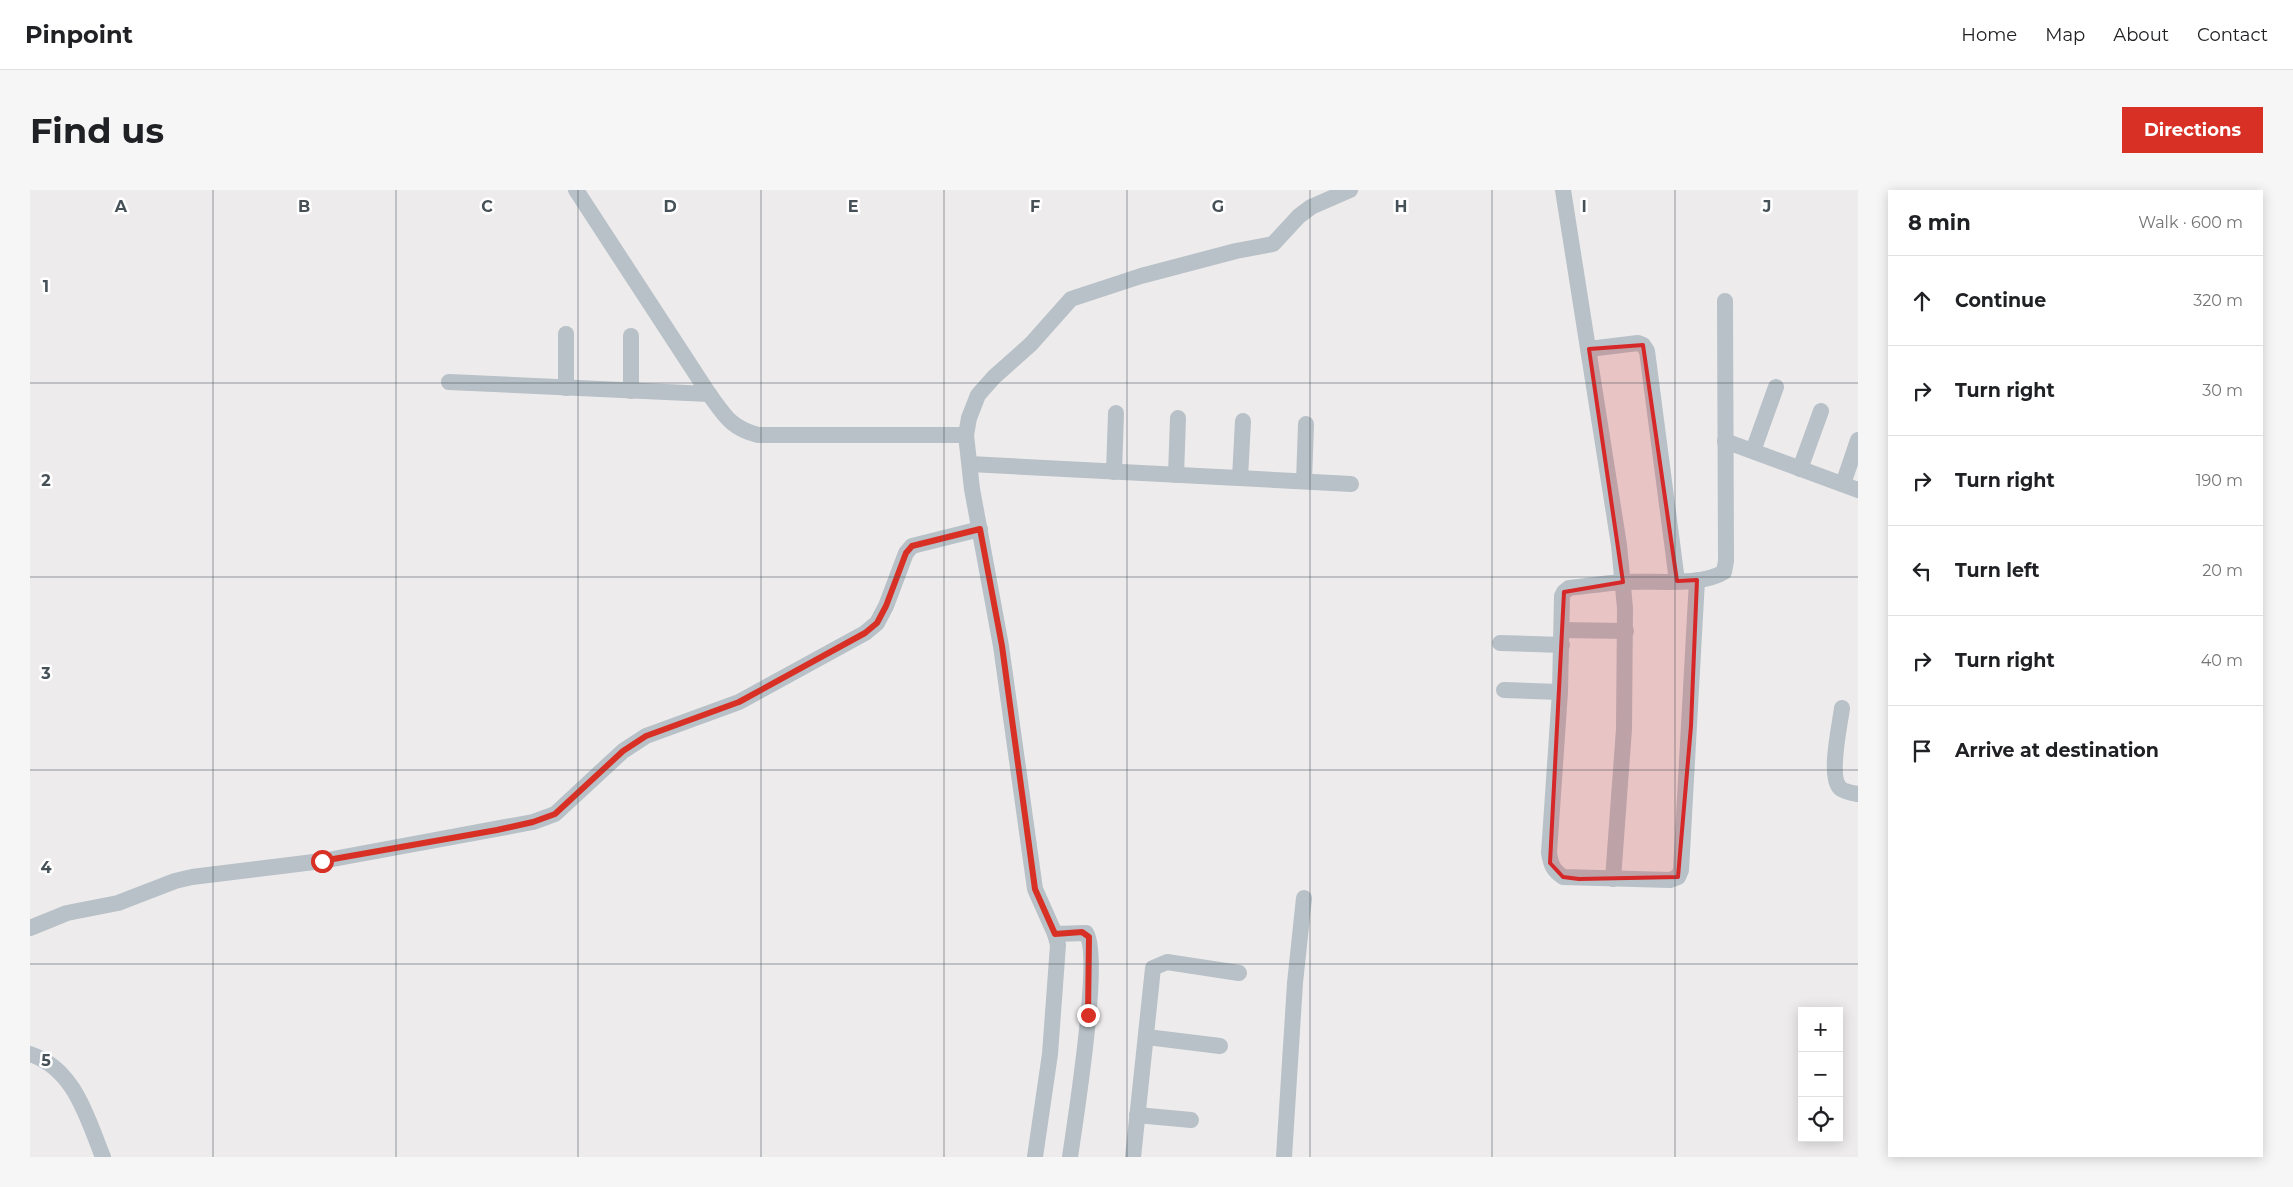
<!DOCTYPE html>
<meta charset="utf-8">
<style>
:root{--surface:#fff;--page:#f6f6f6;--text:#202124;--muted:#757577;--line:#e0e0e0;--accent:#d93025}
body{margin:0;font-family:Montserrat,sans-serif;background:var(--page);color:var(--text)}
.controls{position:absolute;right:15px;bottom:15px;display:grid;overflow:hidden;border-radius:0px;box-shadow:0 2px 12px #0003}
.controls button{width:45px;height:45px;display:grid;place-items:center;padding:0;border:0;border-bottom:1px solid var(--line);background:var(--surface);color:var(--text);font:25px sans-serif}
.stop{position:absolute;width:15px;height:15px;margin:-11px;border:4px solid #d93025;border-radius:50%;background:#fff}
.stop.end{background:#d93025;border-color:#fff;box-shadow:0 1px 5px #0008}
.list{margin:0;padding:0;list-style:none}
h2{display:flex;justify-content:space-between;align-items:center;height:65px;margin:0;padding:0 20px;font-size:21px}
h2 small{font-size:16px;font-weight:400;color:var(--muted)}
.list li{display:grid;grid-template-columns:32px 1fr auto;gap:15px;align-items:center;box-sizing:border-box;height:90px;padding:0 20px;border-top:1px solid var(--line)}
.list b{display:block;font-size:19px;white-space:nowrap}
.list em{font-size:16px;font-style:normal;color:var(--muted)}
.icon{flex:none;width:28px;height:28px;fill:none;stroke:currentColor;stroke-width:2;stroke-linecap:round;stroke-linejoin:round}
.map{position:relative;flex:none;width:1828px;height:967px;overflow:hidden;border-radius:0px}
header{display:flex;align-items:center;gap:30px;box-sizing:border-box;height:70px;padding:0 25px;background:var(--surface);border-bottom:1px solid var(--line)}
header strong{font-size:24px}
nav{display:flex;gap:28px;margin-inline-start:auto;font-size:18px}
.intro{display:flex;align-items:center;justify-content:space-between;box-sizing:border-box;height:120px;padding:0 30px}
h1{margin:0;font-size:35px}
.button{padding:12px 22px;border-radius:0px;background:var(--accent);color:#fff;font-size:18px;font-weight:700}
main{display:flex;gap:30px;padding:0 30px}
aside{flex:1;background:var(--surface);border-radius:0px;box-shadow:0 2px 12px #0003}
.map>svg:first-child{display:block}
.lines{fill:none;stroke-linecap:round;stroke-linejoin:round}
.minor{stroke:#b7c1c7;stroke-width:16}
.route{stroke:#d93025;stroke-width:6}
.marked{fill:#d62828;fill-opacity:0.2;stroke:#d62828;stroke-width:4;stroke-linejoin:round}
.grid{fill:none;stroke:#455057;stroke-width:1;stroke-opacity:0.55}
.grid-label{font-size:16px;text-anchor:middle;font-weight:bold;fill:#455057;stroke:#fff;stroke-width:5;stroke-linejoin:round;paint-order:stroke}
</style>
<header>
<strong>Pinpoint</strong>
<nav><a>Home</a><a>Map</a><a>About</a><a>Contact</a></nav>
</header>
<div class="intro"><h1>Find us</h1><a class="button">Directions</a></div>
<main>
<div class="map">
<svg width="1828" height="967" viewBox="0 0 1828 967">
<rect width="100%" height="100%" fill="#eeebec"/>
<g class="lines">
<g class="minor">
<path d="M 546,0 L 679,204 C 695,226 701,238 728,245 L 936,245"/>
<path d="M 1533,0 L 1589,355 L 1595,418 L 1594,539 L 1583,689"/>
<path d="M 601,146 L 601,201"/>
<path d="M 1559,159 L 1608,153 L 1613,155 L 1617,161 L 1647,391"/>
<path d="M 419,192 L 679,204"/>
<path d="M 536,198 L 536,144"/>
<path d="M 1695,251 L 1828,300"/>
<path d="M 1723,261 L 1746,197"/>
<path d="M 940,274 L 1321,294"/>
<path d="M 1770,279 L 1791,221"/>
<path d="M 1084,282 L 1086,223"/>
<path d="M 1146,285 L 1148,228"/>
<path d="M 1210,288 L 1213,231"/>
<path d="M 1274,291 L 1276,234"/>
<path d="M 1813,294 L 1828,250"/>
<path d="M 1667,390 L 1651,680 L 1648,687 L 1640,690 L 1533,687 C 1523,680 1521,675 1519,663 L 1530,502 L 1532,406 L 1534,402 L 1539,398 C 1557,396 1576,393 1594,392 C 1622,390 1670,397 1694,382 L 1696,371 L 1695,111"/>
<path d="M 1532,440 L 1596,441"/>
<path d="M 1470,453 L 1532,455"/>
<path d="M 1474,500 L 1530,502"/>
<path d="M 1812,518 C 1810,535 1798,586 1810,598 C 1814,602 1822,603 1828,604"/>
<path d="M 0,738 L 37,723 L 88,713 L 145,691 L 162,687 L 292,671 L 503,632 L 525,624 L 593,561 L 616,546 L 709,512 L 835,443 L 847,433 L 856,416 L 876,363 L 882,356 L 950,339"/>
<path d="M 1025,744 L 1056,743 C 1072,765 1045,932 1040,967"/>
<path d="M 1117,847 L 1190,856"/>
<path d="M 0,864 C 45,879 57,928 73,967"/>
<path d="M 1107,925 L 1161,930"/>
<path d="M 1005,967 L 1020,864 L 1028,755 L 1025,744 L 1005,699 L 971,456 L 942,299 L 936,245 L 939,228 L 948,205 L 964,187 L 1001,154 L 1041,109 L 1111,86 L 1206,61 L 1243,54 L 1269,26 L 1281,17 L 1320,0"/>
<path d="M 1103,967 L 1123,778 L 1137,772 L 1209,783"/>
<path d="M 1254,967 L 1265,793 L 1274,708"/>
</g>
</g>
<g class="lines">
<path class="route" d="M 292,671 L 467,640 L 503,632 L 525,624 L 593,561 L 616,546 L 709,512 L 835,443 L 847,433 L 856,416 L 876,363 L 882,356 L 950,339 L 972,456 L 1005,699 L 1025,744 L 1052,742 L 1059,747 L 1058,825"/>
</g>
<path class="marked" d="M 1613,155 L 1647,391 L 1667,390 L 1661,536 L 1648,687 L 1549,689 L 1533,687 L 1520,673 L 1534,402 L 1593,392 L 1559,159 Z"/>
<path class="grid" d="M 183,0 L 183,967M 366,0 L 366,967M 548,0 L 548,967M 731,0 L 731,967M 914,0 L 914,967M 1097,0 L 1097,967M 1280,0 L 1280,967M 1462,0 L 1462,967M 1645,0 L 1645,967M 0,193 L 1828,193M 0,387 L 1828,387M 0,580 L 1828,580M 0,774 L 1828,774"/>
<g class="grid-label">
<text x="91" y="22">A</text>
<text x="274" y="22">B</text>
<text x="457" y="22">C</text>
<text x="640" y="22">D</text>
<text x="823" y="22">E</text>
<text x="1005" y="22">F</text>
<text x="1188" y="22">G</text>
<text x="1371" y="22">H</text>
<text x="1554" y="22">I</text>
<text x="1737" y="22">J</text>
<text x="16" y="102">1</text>
<text x="16" y="296">2</text>
<text x="16" y="489">3</text>
<text x="16" y="683">4</text>
<text x="16" y="876">5</text>
</g>
</svg>
<div class="controls">
<button>+</button>
<button>−</button>
<button><svg class="icon" aria-label="locate" viewBox="0 0 24 24"><circle cx="12" cy="12" r="6"/><path d="M12 2v4M12 18v4M2 12h4M18 12h4"/></svg></button>
</div>
<div class="stop" style="left:292px;top:671px"></div>
<div class="stop end" style="left:1058px;top:825px"></div>
</div>
<aside>
<h2>8 min<small>Walk · 600 m</small></h2>
<ul class="list">
<li><svg class="icon" aria-label="ahead" viewBox="0 0 24 24"><path d="M12 20V5M6 11l6-6 6 6"/></svg><div><b>Continue</b></div><em>320 m</em></li>
<li><svg class="icon" aria-label="right" viewBox="0 0 24 24"><path d="M7 20v-9h11M14 6l5 5-5 5"/></svg><div><b>Turn right</b></div><em>30 m</em></li>
<li><svg class="icon" aria-label="right" viewBox="0 0 24 24"><path d="M7 20v-9h11M14 6l5 5-5 5"/></svg><div><b>Turn right</b></div><em>190 m</em></li>
<li><svg class="icon" aria-label="left" viewBox="0 0 24 24"><path d="M17 20v-9H6M10 6l-5 5 5 5"/></svg><div><b>Turn left</b></div><em>20 m</em></li>
<li><svg class="icon" aria-label="right" viewBox="0 0 24 24"><path d="M7 20v-9h11M14 6l5 5-5 5"/></svg><div><b>Turn right</b></div><em>40 m</em></li>
<li><svg class="icon" aria-label="arrive" viewBox="0 0 24 24"><path d="M6 21V4h12l-3 4 3 4H6"/></svg><div><b>Arrive at destination</b></div></li>
</ul>
</aside>
</main>
